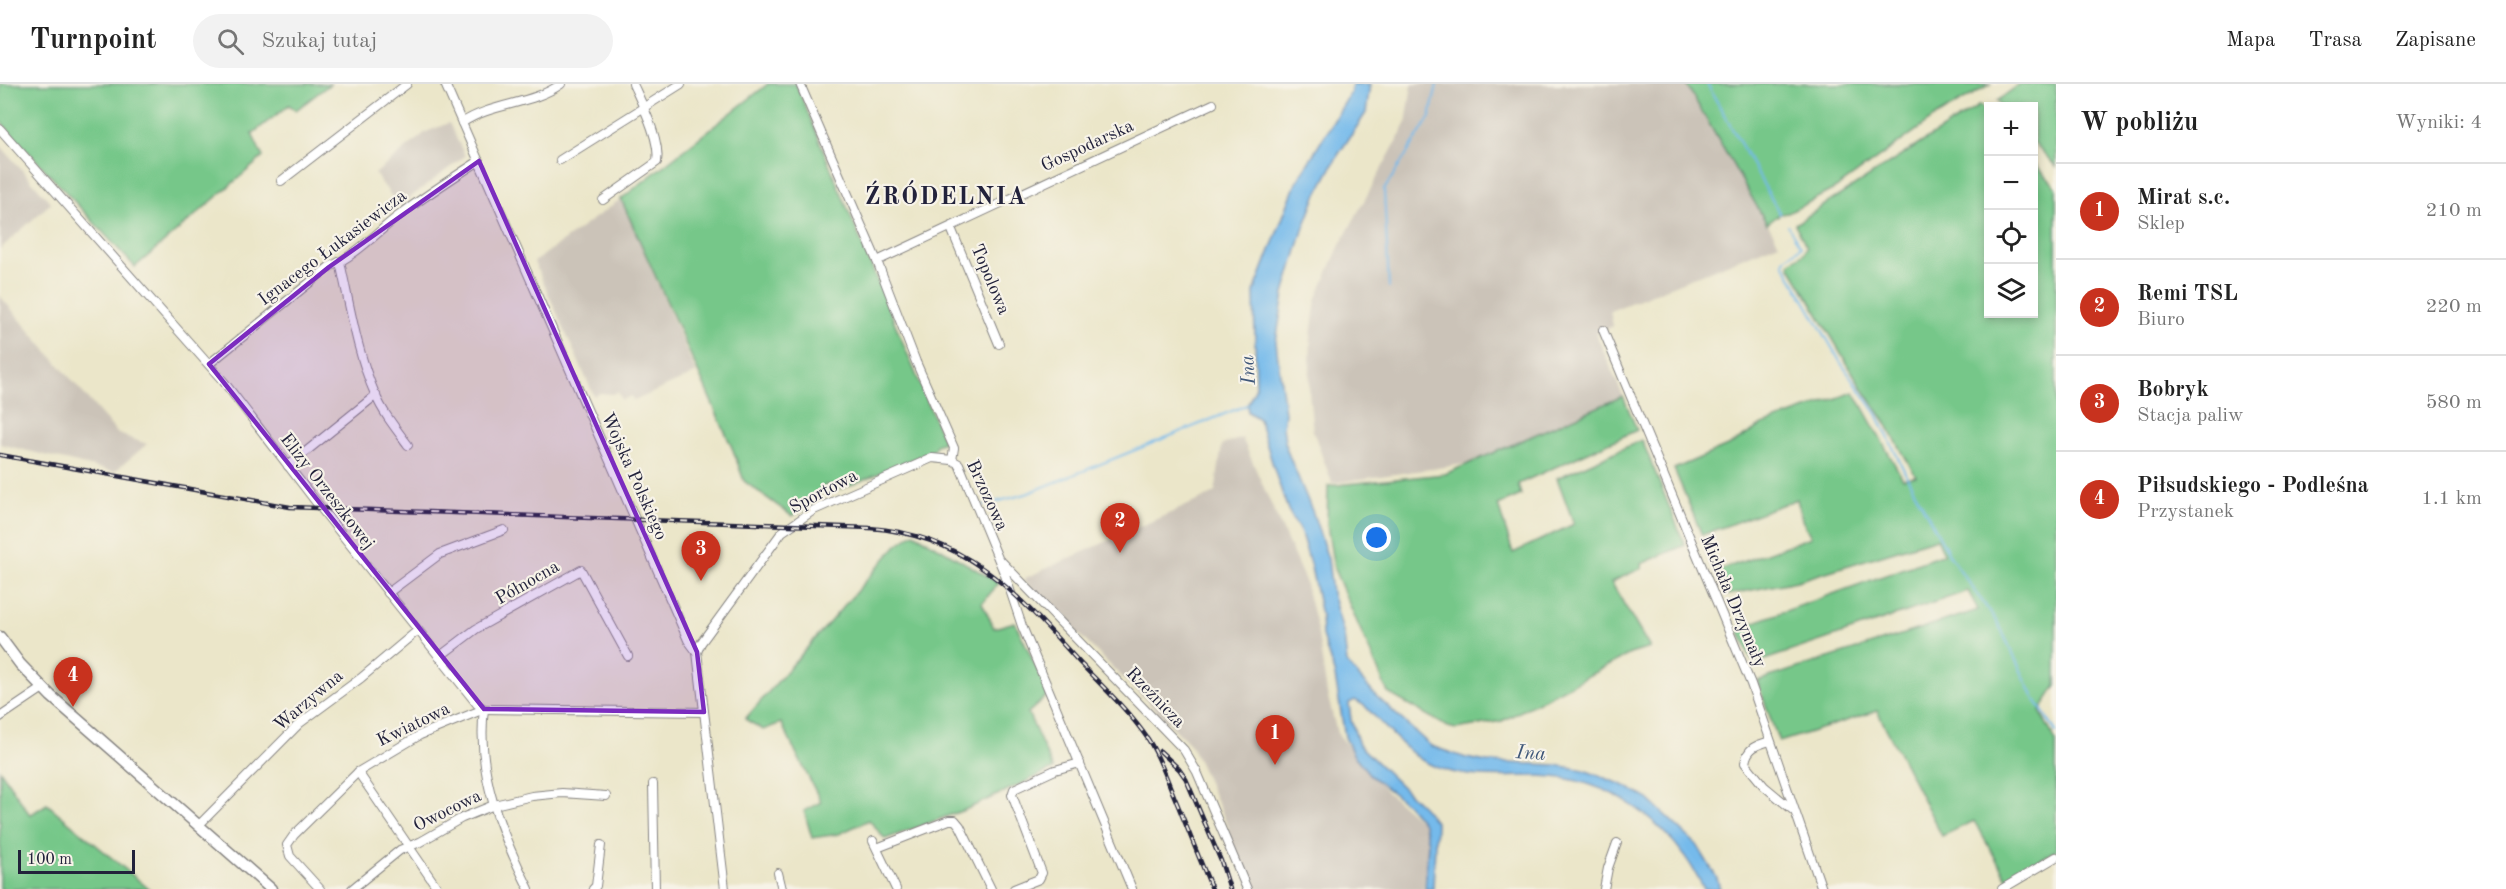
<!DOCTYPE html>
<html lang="pl">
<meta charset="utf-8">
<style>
:root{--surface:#fff;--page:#f2f2f2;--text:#222;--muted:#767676;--line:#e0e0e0;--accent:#c8321e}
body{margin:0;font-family:"Old Standard TT",serif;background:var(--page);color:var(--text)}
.controls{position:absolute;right:18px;top:18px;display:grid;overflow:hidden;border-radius:0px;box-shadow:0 3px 9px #0003}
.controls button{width:54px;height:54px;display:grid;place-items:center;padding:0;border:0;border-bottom:2px solid var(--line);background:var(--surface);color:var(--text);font:30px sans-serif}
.scale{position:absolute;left:18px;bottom:15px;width:117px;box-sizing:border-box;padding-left:6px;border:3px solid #22223b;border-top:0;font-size:16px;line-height:21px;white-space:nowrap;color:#22223b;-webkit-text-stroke:4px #f7f3e8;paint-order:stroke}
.you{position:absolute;left:1377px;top:454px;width:21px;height:21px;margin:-15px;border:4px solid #fff;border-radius:50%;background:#1a73e8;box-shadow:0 0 0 9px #1a73e833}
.badge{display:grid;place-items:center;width:39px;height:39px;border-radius:50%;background:var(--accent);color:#fff;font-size:20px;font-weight:700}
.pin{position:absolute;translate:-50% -50px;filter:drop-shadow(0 2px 3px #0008)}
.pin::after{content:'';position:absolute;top:32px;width:21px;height:18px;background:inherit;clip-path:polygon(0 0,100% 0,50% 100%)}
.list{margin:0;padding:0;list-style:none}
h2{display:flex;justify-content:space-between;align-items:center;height:78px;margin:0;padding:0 24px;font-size:26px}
h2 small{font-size:20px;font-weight:400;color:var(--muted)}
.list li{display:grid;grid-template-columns:39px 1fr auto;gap:18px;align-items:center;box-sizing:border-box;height:96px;padding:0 24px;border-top:2px solid var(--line)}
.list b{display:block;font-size:22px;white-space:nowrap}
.list p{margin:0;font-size:20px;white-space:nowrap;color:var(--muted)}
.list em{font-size:20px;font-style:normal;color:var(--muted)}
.icon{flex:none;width:33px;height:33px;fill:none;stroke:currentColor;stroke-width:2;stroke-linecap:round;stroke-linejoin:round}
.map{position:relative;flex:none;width:2056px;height:805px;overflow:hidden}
header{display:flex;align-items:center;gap:36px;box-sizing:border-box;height:84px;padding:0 30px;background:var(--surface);border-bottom:2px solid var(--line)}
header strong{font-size:28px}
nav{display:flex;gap:33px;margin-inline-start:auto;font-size:21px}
.search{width:420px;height:54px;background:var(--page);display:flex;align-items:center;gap:15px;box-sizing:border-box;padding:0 21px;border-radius:33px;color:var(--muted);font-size:22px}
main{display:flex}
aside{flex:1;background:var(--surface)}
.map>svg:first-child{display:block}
.industrial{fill:#cbc3b8}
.green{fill:#76c789;stroke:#4c7462;stroke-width:1.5}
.water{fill:#75baeb;stroke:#4c6e93;stroke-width:1.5}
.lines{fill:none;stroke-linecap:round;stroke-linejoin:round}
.stream{stroke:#75baeb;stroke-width:2}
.minor-casing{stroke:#868482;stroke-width:10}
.tertiary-casing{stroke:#868482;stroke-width:13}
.minor{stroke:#fff;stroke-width:8}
.tertiary{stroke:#fff;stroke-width:10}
.rail-casing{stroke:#22223b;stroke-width:4.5}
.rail{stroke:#f7f3e8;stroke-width:2;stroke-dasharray:7;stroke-linecap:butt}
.marked{fill:#7b2cbf;fill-opacity:0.2;stroke:#7b2cbf;stroke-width:4.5;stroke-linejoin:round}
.labels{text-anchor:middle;stroke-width:4.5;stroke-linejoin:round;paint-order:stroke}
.street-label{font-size:18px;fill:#22223b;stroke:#f7f3e8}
.water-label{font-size:20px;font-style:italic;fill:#3f5779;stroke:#f7f3e8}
.district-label{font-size:24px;font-weight:bold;letter-spacing:1.5px;fill:#22223b;stroke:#f7f3e8}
</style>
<header>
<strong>Turnpoint</strong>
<div class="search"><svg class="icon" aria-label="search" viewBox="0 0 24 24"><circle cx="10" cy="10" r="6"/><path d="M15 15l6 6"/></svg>Szukaj tutaj</div>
<nav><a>Mapa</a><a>Trasa</a><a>Zapisane</a></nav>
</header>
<main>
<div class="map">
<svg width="2056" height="805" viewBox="0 0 2056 805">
<rect width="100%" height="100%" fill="#f7f3e8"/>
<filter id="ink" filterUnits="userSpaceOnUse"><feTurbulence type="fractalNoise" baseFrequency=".0167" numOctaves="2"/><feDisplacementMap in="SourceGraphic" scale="12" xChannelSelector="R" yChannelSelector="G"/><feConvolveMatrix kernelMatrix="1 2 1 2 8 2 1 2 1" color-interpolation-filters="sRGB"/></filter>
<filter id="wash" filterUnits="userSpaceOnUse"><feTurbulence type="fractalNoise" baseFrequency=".008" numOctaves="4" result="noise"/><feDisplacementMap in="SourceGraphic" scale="24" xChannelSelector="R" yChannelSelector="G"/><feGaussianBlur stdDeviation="1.35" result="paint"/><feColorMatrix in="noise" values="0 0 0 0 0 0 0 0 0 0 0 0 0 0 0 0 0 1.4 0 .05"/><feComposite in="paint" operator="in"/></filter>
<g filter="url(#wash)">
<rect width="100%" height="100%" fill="#ebe6c9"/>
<g class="industrial">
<path d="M 1412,0 L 1686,0 L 1779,159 L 1610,227 L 1613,242 L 1596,250 L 1623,312 L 1472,379 L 1332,399 L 1313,347 L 1309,308 L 1311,251 L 1316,216 L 1339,163 L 1406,40 Z"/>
<path d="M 449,39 L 465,72 L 399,122 L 375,90 L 426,48 Z"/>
<path d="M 0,61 L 51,119 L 0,165 Z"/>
<path d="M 621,115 L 696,289 L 634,317 L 631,312 L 622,316 L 618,308 L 612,310 L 600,309 L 594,312 L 534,178 Z"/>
<path d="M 0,212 L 118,350 L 147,360 L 114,388 L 0,360 Z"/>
<path d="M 1242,354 L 1305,497 L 1318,550 L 1327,609 L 1337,649 L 1387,708 L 1431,746 L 1423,805 L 1251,805 L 1230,757 L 1228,742 L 1191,661 L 1023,495 L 1215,409 L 1222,361 Z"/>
</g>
<g class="green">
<path d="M 0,0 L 330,0 L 296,26 L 289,21 L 252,50 L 263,73 L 135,183 L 0,37 Z"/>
<path d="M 768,0 L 796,0 L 944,358 L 936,361 L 933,367 L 841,405 L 833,401 L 825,401 L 814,420 L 792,432 L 744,397 L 733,366 L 621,115 Z"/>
<path d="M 1686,0 L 1991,0 L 1938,31 L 1836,104 L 1788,129 L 1780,130 L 1767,140 Z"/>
<path d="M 2020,0 L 2056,0 L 2056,83 L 2034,58 L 2034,22 L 2001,22 L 1997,17 Z"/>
<path d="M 1980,21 L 1988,30 L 1988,230 L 2034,230 L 2034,79 L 2056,103 L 2056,602 L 2040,627 L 2056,658 L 2056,766 L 2008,796 L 1974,737 L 1942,752 L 1877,627 L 1779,658 L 1757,597 L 1978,526 L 1968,507 L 1756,579 L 1751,575 L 1738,544 L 1944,470 L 1937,454 L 1797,497 L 1728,511 L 1717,487 L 1811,453 L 1802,436 L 1797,415 L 1702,451 L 1674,385 L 1732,360 L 1762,341 L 1854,308 L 1903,395 L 1916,392 L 1884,336 L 1860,301 L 1790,183 L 1789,179 L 1804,169 L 1807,163 L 1795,140 Z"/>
<path d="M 1623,312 L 1637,346 L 1518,400 L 1521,411 L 1498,421 L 1513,469 L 1574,440 L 1557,394 L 1642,356 L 1685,461 L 1641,480 L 1642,484 L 1611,498 L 1650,564 L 1630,570 L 1502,637 L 1456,645 L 1448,643 L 1388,609 L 1334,485 L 1327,441 L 1328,402 L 1445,390 Z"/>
<path d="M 914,449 L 999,499 L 982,519 L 994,544 L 1015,538 L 1049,610 L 1028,629 L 1053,685 L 967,725 L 885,755 L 869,736 L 839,750 L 812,754 L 804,727 L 821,718 L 781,639 L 763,646 L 745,635 L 897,461 Z"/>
<path d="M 0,686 L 30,731 L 47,720 L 149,805 L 0,805 Z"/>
</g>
<path class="water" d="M 1352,0 L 1370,0 L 1366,29 L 1338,71 L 1316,112 L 1303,146 L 1284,210 L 1276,258 L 1285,329 L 1283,343 L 1286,364 L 1313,429 L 1328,475 L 1332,509 L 1344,551 L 1347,579 L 1375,611 L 1431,662 L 1466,674 L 1487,678 L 1556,681 L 1584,686 L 1623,701 L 1648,715 L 1697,761 L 1717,794 L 1720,805 L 1704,805 C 1673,740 1611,693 1538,692 C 1500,692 1461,697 1425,678 C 1411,671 1377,635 1365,622 L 1355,616 L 1349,619 L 1351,636 L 1359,661 L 1423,723 L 1436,739 L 1433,805 L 1425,805 L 1428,759 L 1424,740 L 1407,720 L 1370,691 L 1353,670 L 1345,653 L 1335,592 L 1322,551 L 1321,531 L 1311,483 L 1301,449 L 1288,426 L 1276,391 L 1259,335 L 1248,328 L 1247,321 L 1256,303 L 1254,208 L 1296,99 L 1351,8 Z"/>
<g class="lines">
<g class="stream">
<path d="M 1707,0 L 1780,130"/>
<path d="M 1788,142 L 1801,163 L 1785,174 L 1783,179 L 1841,279 L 1877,330 L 1909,397 L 1950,472 L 1999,541 L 2034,614 L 2056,648"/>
<path d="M 1389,203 L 1384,106 L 1430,33 L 1437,0"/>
<path d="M 984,421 L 1026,410 L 1247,321"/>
</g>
</g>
</g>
<g filter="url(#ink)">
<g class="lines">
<defs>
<g id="minor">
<path d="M 445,0 L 688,556 L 697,568 L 725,805"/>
<path d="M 800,0 L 877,177 L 916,278 L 954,364 L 952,376"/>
<path d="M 462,39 C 491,19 532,21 561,0"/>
<path d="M 0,45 L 224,298 L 316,418 L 477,620 L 484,625 L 704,628"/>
<path d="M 560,76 L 681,0"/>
<path d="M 281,97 L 407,0"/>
<path d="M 603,116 L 657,78 C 661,57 642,20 633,0"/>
<path d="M 951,144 L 999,260"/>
<path d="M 877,177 L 1213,20"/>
<path d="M 340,178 C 350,222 357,269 375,310 C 383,329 396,345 408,361"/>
<path d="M 1603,246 L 1751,600 L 1822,805"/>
<path d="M 209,280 L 329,183 C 355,172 374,151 397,133 C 423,113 451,95 479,77"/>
<path d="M 288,382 L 376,311"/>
<path d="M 1002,478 L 1184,666 L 1197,688 L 1247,805"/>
<path d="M 388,509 L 440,470 L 504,446"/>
<path d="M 697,568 L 701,559 L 782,448 L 814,426 L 932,374 L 952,376 L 959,380 L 1005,491 L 1022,542 L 1132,805"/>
<path d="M 439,573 L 476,545 L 581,486 L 628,572"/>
<path d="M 484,625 C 476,689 501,749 529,805"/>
<path d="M 0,633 L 43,604"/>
<path d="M 1770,657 C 1756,661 1747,664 1745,679 L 1764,702 L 1794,727"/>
<path d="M 358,688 L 438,805"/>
<path d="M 653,700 L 655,805"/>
<path d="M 199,741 L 300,639 L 361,594 L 417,547"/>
<path d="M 873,757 L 896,805"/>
<path d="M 877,764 L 949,736 L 955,736 L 960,742 L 991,805"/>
<path d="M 778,789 L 782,805"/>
<path d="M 320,805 L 290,772 L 287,761 L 294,751 L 358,688 L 420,651 L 484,625"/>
<path d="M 352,805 L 400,766 L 420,758 L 462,734 L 494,721 L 532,712 L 562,709 L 606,712"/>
<path d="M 593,805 L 596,802 L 601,761"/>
<path d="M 1014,805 L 1039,795 L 1042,789 L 1012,711 L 1014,705 L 1055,686 L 1080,679"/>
<path d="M 1604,805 L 1608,784 L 1617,759"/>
<path d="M 2002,805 L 2056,773"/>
</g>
<path id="tertiary" d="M 0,553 L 20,580 L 51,612 L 271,805"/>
</defs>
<use href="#minor" class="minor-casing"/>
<use href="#tertiary" class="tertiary-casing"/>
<use href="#minor" class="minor"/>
<use href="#tertiary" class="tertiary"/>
<defs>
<g id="rail">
<path d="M 0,371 L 290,423 L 870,444 C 968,451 1019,512 1081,580 C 1104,604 1129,627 1148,655 C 1159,672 1166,693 1174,712 C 1187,743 1199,774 1212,805"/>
<path d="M 1160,667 L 1179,685 L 1186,695 L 1221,777 L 1230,805"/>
</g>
</defs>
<use href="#rail" class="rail-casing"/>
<use href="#rail" class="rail"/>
</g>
</g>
<path class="marked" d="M 479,77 L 697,568 L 704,628 L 484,625 L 209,280 L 329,183 Z"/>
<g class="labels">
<g class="street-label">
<text transform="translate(1087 61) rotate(-25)" y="6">Gospodarska</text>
<text transform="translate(332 163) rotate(-37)" y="6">Ignacego Łukasiewicza</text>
<text transform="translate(991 195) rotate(67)" y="6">Topolowa</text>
<text transform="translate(635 392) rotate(66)" y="6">Wojska Polskiego</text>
<text transform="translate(328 407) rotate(52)" y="6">Elizy Orzeszkowej</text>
<text transform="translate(823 407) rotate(-28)" y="6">Sportowa</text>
<text transform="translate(988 411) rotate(65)" y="6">Brzozowa</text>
<text transform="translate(527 498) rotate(-30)" y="6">Północna</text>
<text transform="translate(1734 517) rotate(67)" y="6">Michała Drzymały</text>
<text transform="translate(1156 613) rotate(46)" y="6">Rzeźnicza</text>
<text transform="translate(308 616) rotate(-40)" y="6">Warzywna</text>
<text transform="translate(413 640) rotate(-26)" y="6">Kwiatowa</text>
<text transform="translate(447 726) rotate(-26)" y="6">Owocowa</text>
</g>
<g class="water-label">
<text transform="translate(1247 286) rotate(-94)" y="7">Ina</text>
<text transform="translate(1531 668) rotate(4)" y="7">Ina</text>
</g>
<g class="district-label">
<text x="946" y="120">ŹRÓDELNIA</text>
</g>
</g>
</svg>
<div class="controls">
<button>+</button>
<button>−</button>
<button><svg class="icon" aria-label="locate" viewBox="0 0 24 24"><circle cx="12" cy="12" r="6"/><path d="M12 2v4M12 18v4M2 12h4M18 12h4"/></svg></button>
<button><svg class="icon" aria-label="layers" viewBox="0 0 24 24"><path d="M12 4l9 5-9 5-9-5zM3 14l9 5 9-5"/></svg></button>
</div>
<div class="scale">100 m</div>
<div class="you"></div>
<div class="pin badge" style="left:1275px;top:681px">1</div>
<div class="pin badge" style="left:1120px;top:469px">2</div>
<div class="pin badge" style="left:701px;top:497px">3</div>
<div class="pin badge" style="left:73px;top:623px">4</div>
</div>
<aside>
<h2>W pobliżu<small>Wyniki: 4</small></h2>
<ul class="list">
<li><span class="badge">1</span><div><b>Mirat s.c.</b><p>Sklep</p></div><em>210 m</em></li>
<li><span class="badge">2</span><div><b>Remi TSL</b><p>Biuro</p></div><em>220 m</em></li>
<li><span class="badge">3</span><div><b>Bobryk</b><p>Stacja paliw</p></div><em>580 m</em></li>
<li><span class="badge">4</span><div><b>Piłsudskiego - Podleśna</b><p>Przystanek</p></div><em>1.1 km</em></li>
</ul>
</aside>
</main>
